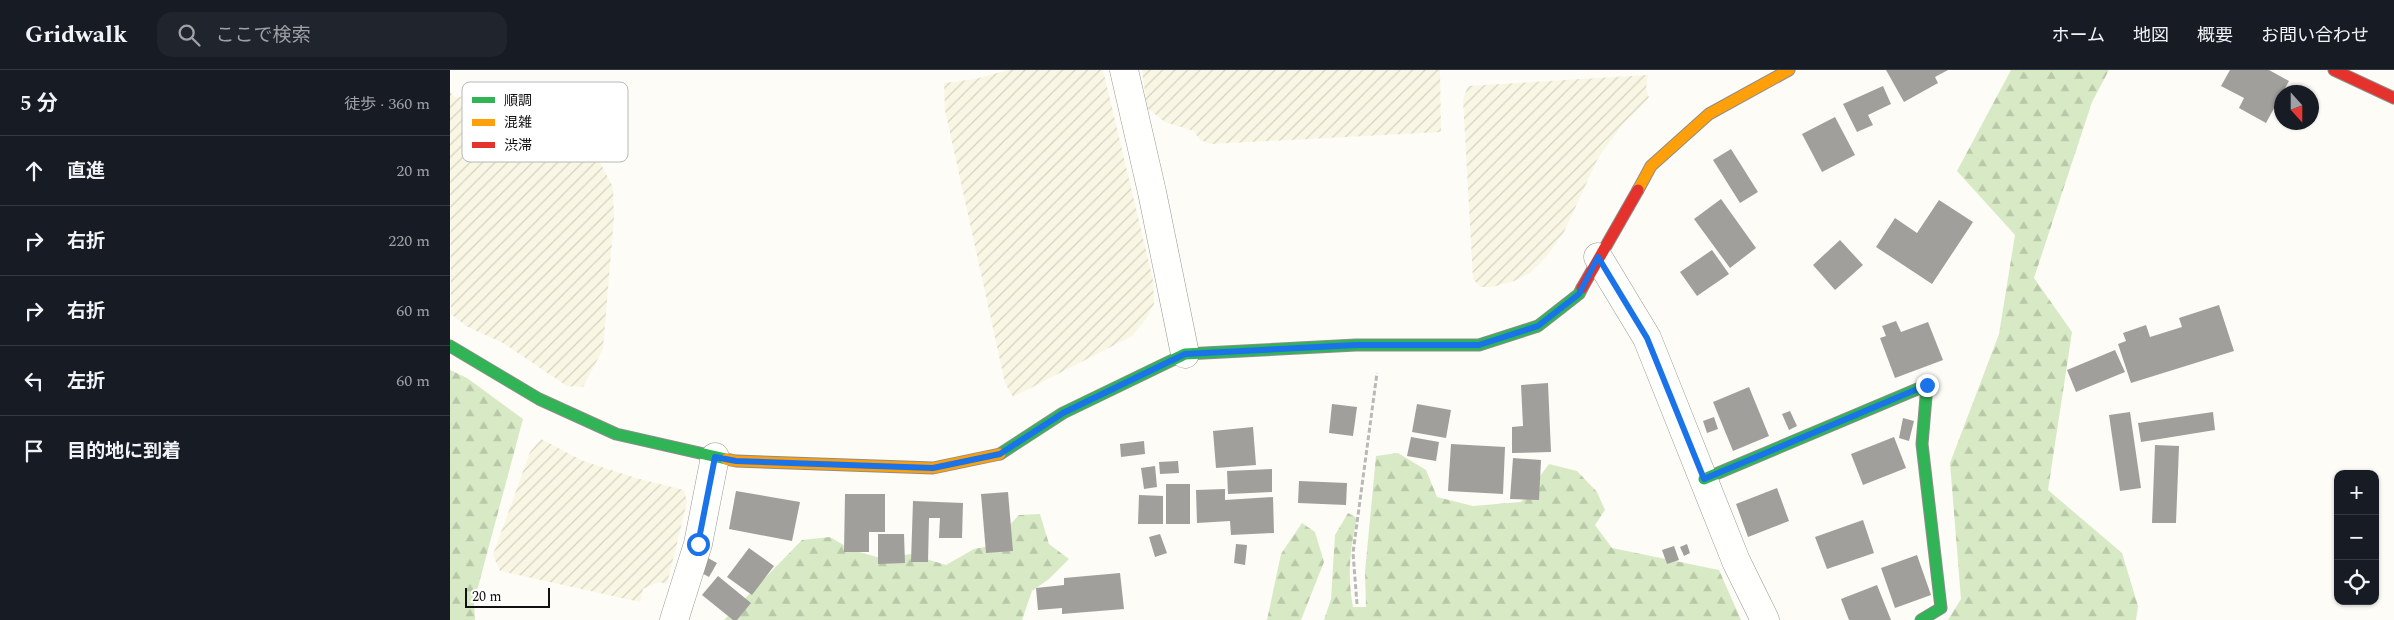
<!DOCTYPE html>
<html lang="ja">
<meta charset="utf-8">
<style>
:root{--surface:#171b24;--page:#20242c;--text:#f1f3f6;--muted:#9ea1a6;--line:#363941}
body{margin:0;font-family:Spectral,"Noto Sans JP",serif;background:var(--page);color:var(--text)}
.controls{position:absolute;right:15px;bottom:15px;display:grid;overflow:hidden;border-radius:10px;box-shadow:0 1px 4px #0004}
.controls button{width:45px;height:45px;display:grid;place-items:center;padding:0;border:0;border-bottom:1px solid var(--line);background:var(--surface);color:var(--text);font:25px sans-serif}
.compass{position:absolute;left:1824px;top:15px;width:45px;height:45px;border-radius:50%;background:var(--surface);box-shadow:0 1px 4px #0004;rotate:159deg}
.scale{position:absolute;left:15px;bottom:12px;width:85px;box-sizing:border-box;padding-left:5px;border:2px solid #111;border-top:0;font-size:14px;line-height:18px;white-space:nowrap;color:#111;-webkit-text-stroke:4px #fff;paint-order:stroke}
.stop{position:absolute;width:15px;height:15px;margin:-11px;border:4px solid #1a73e8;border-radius:50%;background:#fff}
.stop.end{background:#1a73e8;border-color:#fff;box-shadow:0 1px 5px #0008}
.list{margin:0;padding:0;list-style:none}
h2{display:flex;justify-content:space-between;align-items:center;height:65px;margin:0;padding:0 20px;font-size:21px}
h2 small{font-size:16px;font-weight:400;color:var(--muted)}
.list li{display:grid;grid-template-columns:32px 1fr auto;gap:15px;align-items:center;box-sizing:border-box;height:70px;padding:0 20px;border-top:1px solid var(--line)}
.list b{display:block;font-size:19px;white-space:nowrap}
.list em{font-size:16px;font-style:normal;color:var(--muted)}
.icon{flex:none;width:28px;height:28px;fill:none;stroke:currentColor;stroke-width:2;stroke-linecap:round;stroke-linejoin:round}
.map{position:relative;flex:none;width:1944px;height:550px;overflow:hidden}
header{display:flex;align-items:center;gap:30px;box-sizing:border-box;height:70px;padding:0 25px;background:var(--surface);border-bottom:1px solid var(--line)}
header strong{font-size:24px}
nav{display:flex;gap:28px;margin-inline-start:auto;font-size:18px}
.search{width:350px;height:45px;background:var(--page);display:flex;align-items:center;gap:12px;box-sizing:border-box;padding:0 18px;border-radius:15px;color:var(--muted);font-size:19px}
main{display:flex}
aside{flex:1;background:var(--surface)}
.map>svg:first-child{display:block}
.farmland{fill:url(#farmland-furrows)}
.forest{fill:url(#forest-firs)}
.building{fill:#a19f9c}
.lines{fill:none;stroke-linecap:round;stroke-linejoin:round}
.street-casing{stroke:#979795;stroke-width:29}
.fast-casing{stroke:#8e8d8b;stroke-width:13}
.slow-casing{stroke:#8e8d8b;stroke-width:13}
.jam-casing{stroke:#8e8d8b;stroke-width:13}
.path{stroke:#b9b9b8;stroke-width:3;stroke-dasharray:5 2.5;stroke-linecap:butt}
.street{stroke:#fffffe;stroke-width:28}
.fast{stroke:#30b455;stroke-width:11}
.slow{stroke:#ff9f0a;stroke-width:11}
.jam{stroke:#e5322d;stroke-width:11}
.route{stroke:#1a73e8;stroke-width:6}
.key{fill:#fff;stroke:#b8b8b8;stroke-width:1}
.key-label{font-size:14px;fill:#111}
</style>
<header>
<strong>Gridwalk</strong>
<div class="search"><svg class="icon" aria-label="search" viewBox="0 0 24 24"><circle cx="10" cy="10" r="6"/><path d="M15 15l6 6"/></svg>ここで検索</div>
<nav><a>ホーム</a><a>地図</a><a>概要</a><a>お問い合わせ</a></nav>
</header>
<main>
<aside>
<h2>5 分<small>徒歩 · 360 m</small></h2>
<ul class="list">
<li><svg class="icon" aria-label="ahead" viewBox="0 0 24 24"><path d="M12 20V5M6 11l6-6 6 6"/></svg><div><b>直進</b></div><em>20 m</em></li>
<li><svg class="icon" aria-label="right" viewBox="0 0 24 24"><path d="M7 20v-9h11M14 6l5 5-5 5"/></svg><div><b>右折</b></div><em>220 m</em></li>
<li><svg class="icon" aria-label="right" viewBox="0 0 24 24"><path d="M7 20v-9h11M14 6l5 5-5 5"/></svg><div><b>右折</b></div><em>60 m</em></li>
<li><svg class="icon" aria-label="left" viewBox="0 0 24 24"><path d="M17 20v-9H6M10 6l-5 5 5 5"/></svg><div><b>左折</b></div><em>60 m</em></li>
<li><svg class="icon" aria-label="arrive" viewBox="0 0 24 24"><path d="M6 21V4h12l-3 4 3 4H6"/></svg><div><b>目的地に到着</b></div></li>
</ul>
</aside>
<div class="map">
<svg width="1944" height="550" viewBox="0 0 1944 550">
<defs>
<pattern id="farmland-furrows" width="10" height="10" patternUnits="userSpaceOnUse" patternTransform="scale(1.25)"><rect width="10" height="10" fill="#f9f7e4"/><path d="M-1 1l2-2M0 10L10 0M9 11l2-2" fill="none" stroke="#d4d3c3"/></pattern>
<pattern id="forest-firs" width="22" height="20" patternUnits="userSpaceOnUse" patternTransform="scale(1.25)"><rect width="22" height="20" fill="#d8eac5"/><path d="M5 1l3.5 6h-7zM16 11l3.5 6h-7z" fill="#b8c8a8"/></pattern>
</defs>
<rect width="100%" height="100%" fill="#fdfcf7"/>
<g class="farmland">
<path d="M 558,0 L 653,0 L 703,210 L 704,234 L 696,249 L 682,266 L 563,327 L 555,313 L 495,40 L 494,13 L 526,9 Z"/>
<path d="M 692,0 L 990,0 L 991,62 L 761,74 L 750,70 L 744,61 L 715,52 L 697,38 Z"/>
<path d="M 1198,5 L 1196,18 L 1199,28 L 1173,54 L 1148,88 L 1114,162 L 1096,187 L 1080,203 L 1064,211 L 1042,217 L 1030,217 L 1023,209 L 1013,29 L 1018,16 Z"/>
<path d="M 0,22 L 6,28 L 24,23 L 122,40 L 163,117 L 164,147 L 153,279 L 133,317 L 117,316 L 53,273 L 16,256 L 1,244 Z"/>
<path d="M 91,369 L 133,391 L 186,408 L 234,420 L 237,432 L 217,514 L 209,512 L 193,519 L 190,532 L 50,501 L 43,485 L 80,382 Z"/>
</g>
<g class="forest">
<path d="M 1561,0 L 1659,0 L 1642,32 L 1584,208 L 1622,262 L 1598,420 L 1672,483 L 1688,536 L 1686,550 L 1498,550 L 1511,529 L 1500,393 L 1549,264 L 1565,165 L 1507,101 Z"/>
<path d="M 0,300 L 17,308 L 73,349 L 24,532 L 25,550 L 0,550 Z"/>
<path d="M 948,383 L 976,400 L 987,427 L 1023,436 L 1071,432 L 1099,394 L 1127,401 L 1147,422 L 1155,440 L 1145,455 L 1162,478 L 1269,500 L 1291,550 L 874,550 L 881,529 L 885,465 L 898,443 L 907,448 C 900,479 897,505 903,537 L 916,537 L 915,502 L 926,386 Z"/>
<path d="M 590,444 L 599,474 L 619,489 L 599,509 L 582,521 L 572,550 L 274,550 L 352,470 L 380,467 L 402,480 L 434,489 L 460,484 L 496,495 L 524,479 L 540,476 L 569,445 Z"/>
<path d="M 852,453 L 865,462 L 874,492 L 851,550 L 817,550 L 831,484 Z"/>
</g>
<g class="building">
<path d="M 1436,0 L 1498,0 L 1485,7 L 1488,13 L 1454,32 Z"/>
<path d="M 1780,0 L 1819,0 L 1839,11 L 1816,53 L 1789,38 L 1794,28 L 1771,16 Z"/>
<path d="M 1433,16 L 1441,34 L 1418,45 L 1423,55 L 1407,62 L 1393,34 Z"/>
<path d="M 1385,47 L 1405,85 L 1372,102 L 1352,64 Z"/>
<path d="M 1281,79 L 1308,122 L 1290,133 L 1263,90 Z"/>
<path d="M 1271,129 L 1306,178 L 1280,198 L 1244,149 Z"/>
<path d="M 1489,130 L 1523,152 L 1482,214 L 1426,177 L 1445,148 L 1467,163 Z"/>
<path d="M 1390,170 L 1413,195 L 1385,220 L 1363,195 Z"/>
<path d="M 1262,180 L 1279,204 L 1247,226 L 1230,202 Z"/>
<path d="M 1769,235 L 1784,281 L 1681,313 L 1668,274 L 1676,271 L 1673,263 L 1696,255 L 1700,267 L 1732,257 L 1729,248 Z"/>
<path d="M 1446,251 L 1451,262 L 1478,252 L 1493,290 L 1445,308 L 1430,268 L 1436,266 L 1432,256 Z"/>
<path d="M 1665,280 L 1675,302 L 1626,322 L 1617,300 Z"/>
<path d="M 1098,313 L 1101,382 L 1062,383 L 1062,357 L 1073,356 L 1071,315 Z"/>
<path d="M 1299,317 L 1319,366 L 1283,381 L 1263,332 Z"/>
<path d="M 882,334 L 907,337 L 903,366 L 879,363 Z"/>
<path d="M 967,334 L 1001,340 L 996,368 L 962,362 Z"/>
<path d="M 1340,341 L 1347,356 L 1339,360 L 1332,344 Z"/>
<path d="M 1680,342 L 1691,418 L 1670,421 L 1659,345 Z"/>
<path d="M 1763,342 L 1765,360 L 1691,372 L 1688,353 Z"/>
<path d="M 1264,347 L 1268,359 L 1257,363 L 1253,351 Z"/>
<path d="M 1453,348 L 1464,351 L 1459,371 L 1449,368 Z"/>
<path d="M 803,357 L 806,395 L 766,398 L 763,361 Z"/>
<path d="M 961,367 L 989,372 L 986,391 L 957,386 Z"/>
<path d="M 1444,367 L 1456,398 L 1413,415 L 1401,384 Z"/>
<path d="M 694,371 L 695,384 L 671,387 L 670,374 Z"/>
<path d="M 1001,374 L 1055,377 L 1053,424 L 998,421 Z"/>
<path d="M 1705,375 L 1729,376 L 1726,453 L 1702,453 Z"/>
<path d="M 1063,388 L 1091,390 L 1089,430 L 1060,429 Z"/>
<path d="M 728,391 L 729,403 L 710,404 L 709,392 Z"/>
<path d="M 705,396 L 707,417 L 694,419 L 691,398 Z"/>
<path d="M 822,399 L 822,422 L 778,424 L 777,401 Z"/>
<path d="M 849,411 L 897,413 L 896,435 L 848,433 Z"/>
<rect x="716" y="414" width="24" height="40"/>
<path d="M 1327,418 L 1339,451 L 1298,467 L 1286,434 Z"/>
<path d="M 775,419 L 775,430 L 823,427 L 824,463 L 781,465 L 780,451 L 747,453 L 746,420 Z"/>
<path d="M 286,421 L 350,432 L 342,471 L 279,459 Z"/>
<path d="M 558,422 L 563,481 L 536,483 L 531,424 Z"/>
<path d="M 395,424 L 435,424 L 435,462 L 419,462 L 419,482 L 394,482 Z"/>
<path d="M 689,425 L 713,426 L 713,454 L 688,454 Z"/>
<path d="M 463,431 L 513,433 L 512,468 L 489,468 L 490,448 L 479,448 L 478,492 L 461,492 Z"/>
<path d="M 1413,450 L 1424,483 L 1377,499 L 1365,467 Z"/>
<path d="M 428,464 L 454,464 L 455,493 L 428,494 Z"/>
<path d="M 710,464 L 717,483 L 705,487 L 699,467 Z"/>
<path d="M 786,474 L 797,475 L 795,495 L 784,493 Z"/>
<path d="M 1237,474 L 1240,483 L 1234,486 L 1230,477 Z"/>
<path d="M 1224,476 L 1229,490 L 1217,494 L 1212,480 Z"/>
<path d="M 299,478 L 324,496 L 302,525 L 277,507 Z"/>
<path d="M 1467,485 L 1481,525 L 1445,538 L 1431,498 Z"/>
<path d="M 258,488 L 267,493 L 259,507 L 250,502 Z"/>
<path d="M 670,503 L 674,539 L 612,544 L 612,538 L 588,540 L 586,518 L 614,515 L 614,508 Z"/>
<path d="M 268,506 L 301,533 L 287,550 L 283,550 L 252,525 Z"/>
<path d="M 1427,515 L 1441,550 L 1399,550 L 1391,529 Z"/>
</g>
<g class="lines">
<defs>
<g id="street">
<path d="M 674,0 L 702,122 L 735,284"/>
<path d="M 1148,187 L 1197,268 L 1286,491 L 1315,550"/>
<path d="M 224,550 L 248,474 L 265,387"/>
</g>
<g id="fast">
<path d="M 0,276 L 89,329 L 166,364 L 276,389"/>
<path d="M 550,384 L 613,343 L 735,284 L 906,275 L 1029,275 L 1088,256 L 1129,224 L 1132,218"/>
<path d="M 1254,409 L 1477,315 L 1472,374 L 1491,538 L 1471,550"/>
</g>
<g id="slow">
<path d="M 1188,120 L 1201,96 L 1259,44 L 1339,0"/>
<path d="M 276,389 L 286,391 L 483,398 L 550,384"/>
</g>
<g id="jam">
<path d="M 1884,0 L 1944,28"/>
<path d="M 1132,218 L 1188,120"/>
</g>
</defs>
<use href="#street" class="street-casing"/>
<use href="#fast" class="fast-casing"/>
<use href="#slow" class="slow-casing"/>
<use href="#jam" class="jam-casing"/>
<path class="path" d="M 907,534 L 903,483 L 927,303"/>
<use href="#street" class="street"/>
<use href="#fast" class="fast"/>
<use href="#slow" class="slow"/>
<use href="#jam" class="jam"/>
</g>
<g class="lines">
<path class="route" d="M 248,474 L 265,387 L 286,391 L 483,398 L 550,384 L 613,343 L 735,284 L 906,275 L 1029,275 L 1088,256 L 1129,224 L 1148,187 L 1197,268 L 1254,409 L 1477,315"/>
</g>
<rect x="12" y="12" width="166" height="80" rx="8" class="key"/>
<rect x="22" y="27" width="23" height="6" fill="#30b455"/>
<rect x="22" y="49" width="23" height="7" fill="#ff9f0a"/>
<rect x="22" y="72" width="23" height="6" fill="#e5322d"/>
<g class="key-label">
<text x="54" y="35">順調</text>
<text x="54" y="57">混雑</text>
<text x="54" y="80">渋滞</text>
</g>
</svg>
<div class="controls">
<button>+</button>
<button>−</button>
<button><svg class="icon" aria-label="locate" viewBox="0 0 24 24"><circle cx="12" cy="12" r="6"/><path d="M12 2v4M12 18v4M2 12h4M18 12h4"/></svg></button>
</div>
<svg class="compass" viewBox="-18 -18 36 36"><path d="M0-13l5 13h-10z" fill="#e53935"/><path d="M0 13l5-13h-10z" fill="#9ea1a6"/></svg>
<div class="scale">20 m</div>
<div class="stop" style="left:248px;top:474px"></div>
<div class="stop end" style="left:1477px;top:315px"></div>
</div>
</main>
